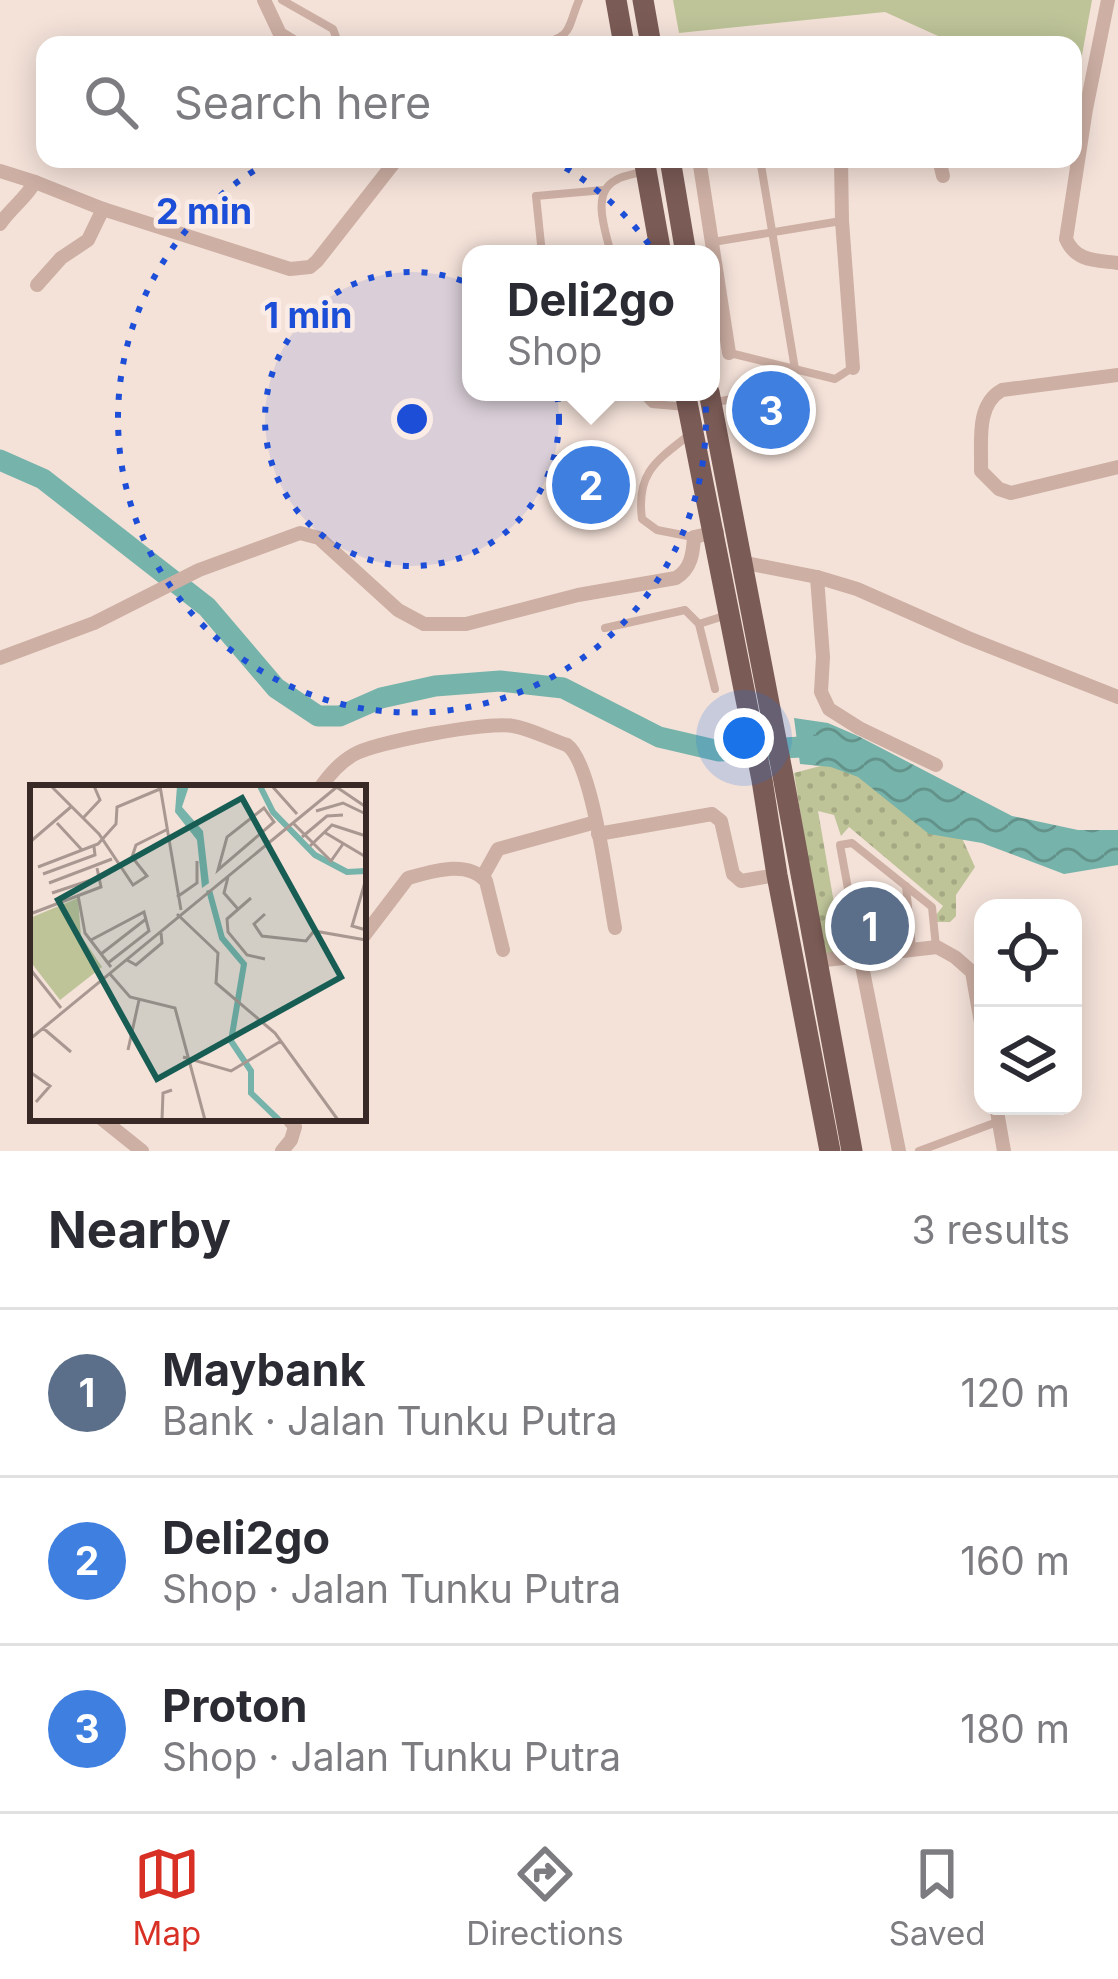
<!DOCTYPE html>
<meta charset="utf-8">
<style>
:root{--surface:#fff;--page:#f7f7f7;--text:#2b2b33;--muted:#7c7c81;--line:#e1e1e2;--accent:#d93025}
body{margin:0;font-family:Inter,sans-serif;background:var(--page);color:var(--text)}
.controls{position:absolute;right:36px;bottom:36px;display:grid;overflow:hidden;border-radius:24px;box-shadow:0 6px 30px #0003}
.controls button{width:108px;height:108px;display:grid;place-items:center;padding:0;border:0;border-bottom:3px solid var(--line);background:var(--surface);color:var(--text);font:60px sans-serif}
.you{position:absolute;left:744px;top:738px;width:42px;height:42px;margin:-30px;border:9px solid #fff;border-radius:50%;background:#1a73e8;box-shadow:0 0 0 18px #1a73e833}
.badge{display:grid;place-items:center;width:78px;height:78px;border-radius:50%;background:var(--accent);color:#fff;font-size:39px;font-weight:700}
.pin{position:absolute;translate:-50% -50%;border:6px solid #fff;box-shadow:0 3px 12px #0006}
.popup{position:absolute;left:462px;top:245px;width:258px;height:156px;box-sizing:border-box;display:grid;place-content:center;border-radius:24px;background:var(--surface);filter:drop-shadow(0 3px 9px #0005);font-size:39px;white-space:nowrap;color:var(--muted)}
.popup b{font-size:45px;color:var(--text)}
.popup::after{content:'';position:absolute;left:50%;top:100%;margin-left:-24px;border:24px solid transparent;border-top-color:var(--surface)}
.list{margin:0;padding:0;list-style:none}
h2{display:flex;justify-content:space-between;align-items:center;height:156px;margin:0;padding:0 48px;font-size:51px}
h2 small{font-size:39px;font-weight:400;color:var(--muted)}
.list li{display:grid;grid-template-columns:78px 1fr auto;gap:36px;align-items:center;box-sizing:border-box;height:168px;padding:0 48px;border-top:3px solid var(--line)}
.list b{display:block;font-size:45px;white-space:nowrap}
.list p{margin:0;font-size:39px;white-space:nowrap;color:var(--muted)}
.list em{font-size:39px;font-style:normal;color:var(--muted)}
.icon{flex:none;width:66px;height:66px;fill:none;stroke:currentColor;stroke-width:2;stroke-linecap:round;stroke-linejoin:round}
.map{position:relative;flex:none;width:1118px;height:1151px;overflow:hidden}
.search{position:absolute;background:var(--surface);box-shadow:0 6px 30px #0003;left:36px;right:36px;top:36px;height:132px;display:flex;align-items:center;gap:30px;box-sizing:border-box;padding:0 42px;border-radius:24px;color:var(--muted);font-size:45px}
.sheet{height:660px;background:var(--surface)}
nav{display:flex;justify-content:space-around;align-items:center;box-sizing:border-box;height:168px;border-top:3px solid var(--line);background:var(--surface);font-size:33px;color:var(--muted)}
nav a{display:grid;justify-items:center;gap:6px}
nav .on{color:var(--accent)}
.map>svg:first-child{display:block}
.grass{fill:url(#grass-dots)}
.pitch{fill:#bec498}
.water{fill:url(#water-waves)}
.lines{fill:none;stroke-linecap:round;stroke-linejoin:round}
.river{stroke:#76b3aa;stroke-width:21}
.lane{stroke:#cdafa4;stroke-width:8}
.street{stroke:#cdafa4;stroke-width:14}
.primary{stroke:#7b5b56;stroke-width:21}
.ring{fill:none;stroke:#1d4ed8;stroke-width:6;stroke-dasharray:6 12}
.inset-river{fill:none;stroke:#76b3aa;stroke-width:6}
.inset-road{fill:none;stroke:#a99891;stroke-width:3}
.view{fill:#185d54;fill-opacity:0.15;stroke:#185d54;stroke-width:6}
.inset-edge{fill:none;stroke:#382926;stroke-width:6}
.centre{fill:#1d4ed8;stroke:#fbede6;stroke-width:6}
.ring-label{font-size:36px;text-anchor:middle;font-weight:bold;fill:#1d4ed8;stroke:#fbede6;stroke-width:9;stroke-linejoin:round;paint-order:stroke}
</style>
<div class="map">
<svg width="1118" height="1151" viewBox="0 0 1118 1151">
<defs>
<pattern id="grass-dots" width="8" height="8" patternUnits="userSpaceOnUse" patternTransform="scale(3)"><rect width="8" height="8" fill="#bec498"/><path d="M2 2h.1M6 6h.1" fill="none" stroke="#a4a883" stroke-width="1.8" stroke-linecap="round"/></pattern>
<pattern id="water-waves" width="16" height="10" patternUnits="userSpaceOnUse" patternTransform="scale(3)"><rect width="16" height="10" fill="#76b3aa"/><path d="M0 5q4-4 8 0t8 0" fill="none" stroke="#62928a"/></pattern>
</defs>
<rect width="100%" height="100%" fill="#f4e2d9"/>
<path class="grass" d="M 824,765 L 839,767 L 857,776 L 962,838 L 975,867 L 956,895 L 956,916 L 950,922 L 936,922 L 936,915 L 943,906 L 849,827 L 841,836 L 834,815 L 818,811 L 841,943 L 858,940 L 860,956 L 823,959 L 794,773 Z"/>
<path class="pitch" d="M 673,0 L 1092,0 L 1074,99 L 1073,45 L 958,45 L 885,12 L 679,33 Z"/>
<path class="water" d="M 794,718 L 828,723 L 858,736 L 1012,816 L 1078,830 L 1118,830 L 1118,865 L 1064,874 L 982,843 L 929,834 L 858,777 L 831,767 L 800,764 Z"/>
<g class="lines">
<path class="river" d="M 0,460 L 43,479 L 207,607 L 276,688 L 318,716 L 340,716 L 381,698 L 435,686 L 500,681 L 563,688 L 659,737 L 719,751 L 822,746"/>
<g class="lane">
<path d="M 282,0 L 333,29 L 336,37 L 333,45"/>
<path d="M 538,45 C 574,35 566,31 579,0"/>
<path d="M 760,159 L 795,369"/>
<path d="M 713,242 L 841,221"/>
<path d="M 542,254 L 536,196 L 604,190"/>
<path d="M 611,254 C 606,232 590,193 616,180 C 624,175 636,174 645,171"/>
<path d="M 730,353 L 835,379 L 852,368"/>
<path d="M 640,392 L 652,404 L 686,407"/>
<path d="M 712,403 L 746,396 L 754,440"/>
<path d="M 689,435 C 656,461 636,473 642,519 L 657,530 L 693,537"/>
<path d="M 699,624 L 715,689"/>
<path d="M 605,628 L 685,610 L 699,624 L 727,615"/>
<path d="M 906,886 L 912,949"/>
<path d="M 860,954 L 840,845 L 852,843 L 932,907 L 936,947"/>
<path d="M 919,1151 L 997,1122"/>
</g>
<g class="street">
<path d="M 264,0 L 280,34 L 298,45"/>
<path d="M 1108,0 L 1086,109 L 1066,239 C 1076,262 1096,260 1118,263"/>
<path d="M 877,45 L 892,45"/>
<path d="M 699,159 L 729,353"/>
<path d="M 841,159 L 842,221 L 853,368"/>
<path d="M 939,159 L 943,176"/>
<path d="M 0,171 L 35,182 L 103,209 L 290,269 L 310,267 L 317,261 L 397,159"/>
<path d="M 0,224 C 12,207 25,199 35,182"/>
<path d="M 37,285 L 61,258 L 88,240 L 103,209"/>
<path d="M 1118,375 L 1002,390 C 975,405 982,443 981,471 L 999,489 L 1011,493 L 1118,467"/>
<path d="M 741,562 L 817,577 L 857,589 L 968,638 L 1118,697"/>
<path d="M 817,577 L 823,657 L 821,692 L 829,709 L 859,728 L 936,765"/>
<path d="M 0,658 L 94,623 L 199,570 L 300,533 L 319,538 L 398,610 L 424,624 L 466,624 L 578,595 L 676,578 C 691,569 693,554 694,537 L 717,532"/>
<path d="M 320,788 C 329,775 339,763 353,755 C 375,742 489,721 513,726 C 531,729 549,739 567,745 C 593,763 608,892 615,928"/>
<path d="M 598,834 L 712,814 L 721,821 L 733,874 L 741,881 L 777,875"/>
<path d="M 483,876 L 498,849 L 596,822"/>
<path d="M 363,937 L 408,878 C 434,871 467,860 486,881 L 503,950"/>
<path d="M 860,956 L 899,1151"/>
<path d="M 817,961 L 937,947 L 955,957 L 972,972 L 983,1034"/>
<path d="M 996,1106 L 1004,1151"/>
<path d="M 102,1119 L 142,1151"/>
<path d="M 282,1151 L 291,1140 L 295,1127 L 288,1118"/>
</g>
<g class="primary">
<path d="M 616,0 L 624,45"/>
<path d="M 643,0 L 651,45"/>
<path d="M 644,159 L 661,254"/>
<path d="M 670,159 L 686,254"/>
<path d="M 685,392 L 762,780 L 777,875 L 830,1151"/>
<path d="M 709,392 L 783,776 L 852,1151"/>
</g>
</g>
<circle cx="412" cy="419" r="147" fill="#1d4ed8" fill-opacity=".12"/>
<g class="ring">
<circle cx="412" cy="419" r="147"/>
<path d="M550 159A294 294 0 1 1 274 159"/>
</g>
<g transform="translate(30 785)">
<rect width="336" height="336" fill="#f4e2d9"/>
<path d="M 48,113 L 51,151 L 72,182 L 30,215 L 0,176 L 0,133 Z" fill="#bec498"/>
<path d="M 147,1 L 159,1 L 152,22 L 173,46 L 179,98 L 172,103 L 167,55 L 145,27 Z" fill="#76b3aa"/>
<path class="inset-river" d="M 230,1 L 243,27 L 285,70 L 317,87 L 336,86M 179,105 L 192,153 L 214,179 L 201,256 L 221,286 L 221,308 L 249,335"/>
<path class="inset-road" d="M 21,1 L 69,49 L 103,100 L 117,91 L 102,72 L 106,60 L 138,44M 130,1 L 151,125M 242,1 L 267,29M 305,1 L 336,22M 234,23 L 244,37 L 188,85 L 197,52 ZM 286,26 L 313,18 L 336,29M 54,32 L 70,15 L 64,1M 27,38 L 52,65M 263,38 L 301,76 L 313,59M 294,47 L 336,72M 272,52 L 297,31 L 313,30M 0,57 L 42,21M 280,61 L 302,40 L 336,51M 8,82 L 68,59 L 86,39 L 87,22 L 130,4M 13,89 L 65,70 L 64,62M 198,92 L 194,108 L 208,124M 336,94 L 322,141 L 336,145M 19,98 L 82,74M 22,108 L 70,92M 48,110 L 55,148 L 81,182M 147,112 L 167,98 L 167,76M 221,113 L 197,134 L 198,147 L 217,170 L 235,174M 0,129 L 71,102 L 67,83M 147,129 L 188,168 L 186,198 L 245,248 L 308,335M 235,129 L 224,139 L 232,151 L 276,156 L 284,146 L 336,155M 61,155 L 114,127 L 119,146 L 78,178M 71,169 L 116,134M 97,175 L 106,180 L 132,158 L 131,148M 0,184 L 31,223M 80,189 L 100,212 L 145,223 L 175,335M 13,243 L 41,267M 0,254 L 308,1M 98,265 L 109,215M 153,272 L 201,286 L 251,256M 0,287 L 20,301 L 6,317M 132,335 L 133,308 L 142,305"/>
<path class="view" d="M 212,13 L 311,192 L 127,294 L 28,115 Z"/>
<rect width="336" height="336" class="inset-edge"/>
</g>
<circle cx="412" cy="419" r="18" class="centre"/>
<g class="ring-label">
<text x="204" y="224">2 min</text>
<text x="308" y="328">1 min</text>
</g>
</svg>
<div class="controls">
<button><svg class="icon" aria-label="locate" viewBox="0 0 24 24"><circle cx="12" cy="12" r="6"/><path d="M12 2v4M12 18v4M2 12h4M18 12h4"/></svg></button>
<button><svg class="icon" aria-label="layers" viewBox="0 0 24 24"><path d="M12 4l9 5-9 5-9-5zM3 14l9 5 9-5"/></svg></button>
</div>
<div class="you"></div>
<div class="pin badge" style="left:870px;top:926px;background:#5c6f8a">1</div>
<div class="pin badge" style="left:591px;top:485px;background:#3f7fe0">2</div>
<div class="popup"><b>Deli2go</b>Shop</div>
<div class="pin badge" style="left:771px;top:410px;background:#3f7fe0">3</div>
<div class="search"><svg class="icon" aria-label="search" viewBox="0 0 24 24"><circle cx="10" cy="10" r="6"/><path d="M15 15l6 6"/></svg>Search here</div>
</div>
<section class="sheet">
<h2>Nearby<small>3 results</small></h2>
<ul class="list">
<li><span class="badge" style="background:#5c6f8a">1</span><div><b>Maybank</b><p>Bank · Jalan Tunku Putra</p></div><em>120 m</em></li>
<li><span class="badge" style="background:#3f7fe0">2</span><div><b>Deli2go</b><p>Shop · Jalan Tunku Putra</p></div><em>160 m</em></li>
<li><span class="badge" style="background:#3f7fe0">3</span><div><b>Proton</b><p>Shop · Jalan Tunku Putra</p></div><em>180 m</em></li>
</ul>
</section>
<nav>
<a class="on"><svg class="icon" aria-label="map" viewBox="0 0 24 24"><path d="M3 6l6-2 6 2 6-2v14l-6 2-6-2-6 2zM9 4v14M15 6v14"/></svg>Map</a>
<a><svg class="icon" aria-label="directions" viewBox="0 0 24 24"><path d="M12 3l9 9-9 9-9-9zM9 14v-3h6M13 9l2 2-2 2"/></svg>Directions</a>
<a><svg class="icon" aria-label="saved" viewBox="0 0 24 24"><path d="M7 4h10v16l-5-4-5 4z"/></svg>Saved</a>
</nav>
